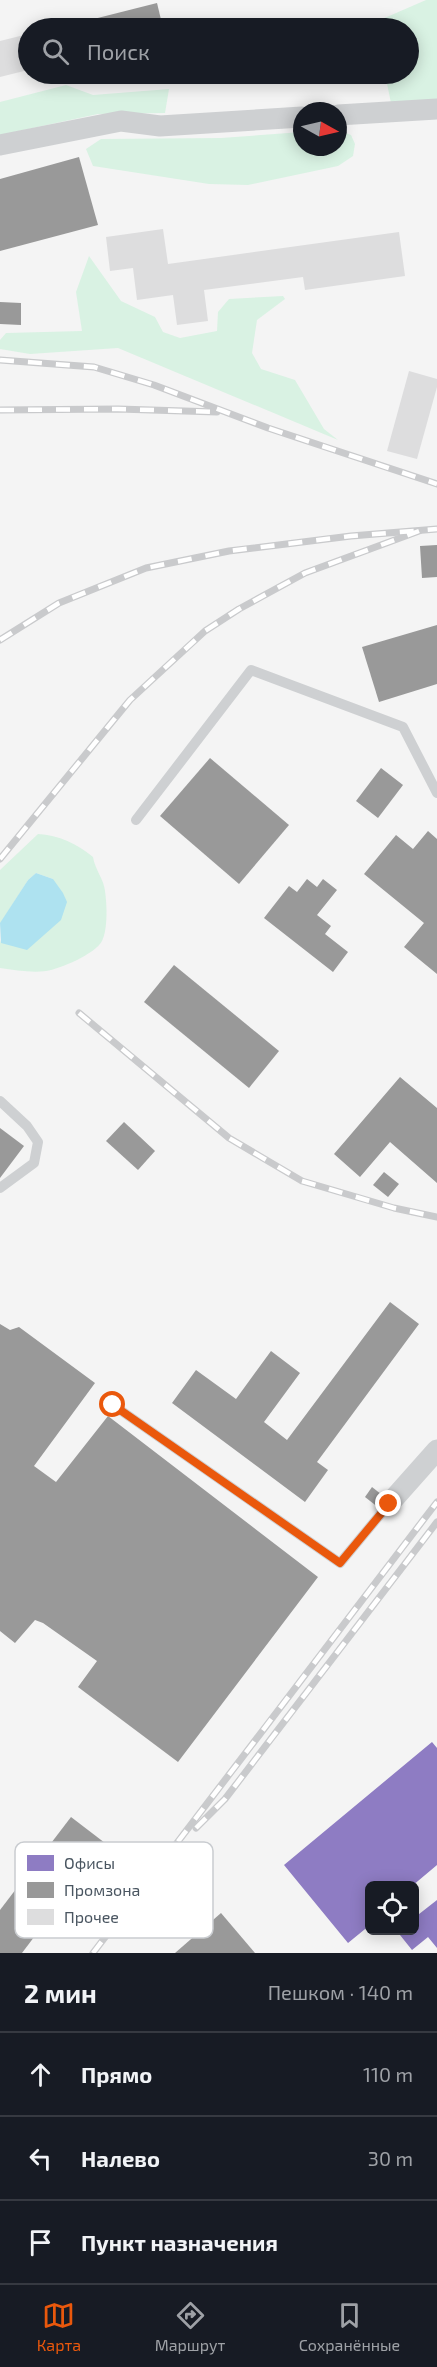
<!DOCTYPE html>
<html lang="ru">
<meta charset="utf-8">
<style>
:root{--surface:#171b24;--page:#242831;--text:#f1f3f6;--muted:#9ea1a6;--line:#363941;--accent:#ea580c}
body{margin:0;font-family:"Exo 2",sans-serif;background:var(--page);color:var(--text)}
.controls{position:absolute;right:18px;bottom:18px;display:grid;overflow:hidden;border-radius:9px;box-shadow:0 3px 15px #0003}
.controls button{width:54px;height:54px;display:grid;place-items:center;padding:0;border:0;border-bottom:2px solid var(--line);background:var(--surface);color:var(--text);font:30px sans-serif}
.compass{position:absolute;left:293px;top:102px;width:54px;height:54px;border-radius:50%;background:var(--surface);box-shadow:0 3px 15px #0003;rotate:98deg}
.stop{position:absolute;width:18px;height:18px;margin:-14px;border:4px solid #ea580c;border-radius:50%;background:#fff}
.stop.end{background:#ea580c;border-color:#fff;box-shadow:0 2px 6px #0008}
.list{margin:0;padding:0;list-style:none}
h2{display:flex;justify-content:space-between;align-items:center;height:78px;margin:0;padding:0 24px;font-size:26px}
h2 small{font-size:20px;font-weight:400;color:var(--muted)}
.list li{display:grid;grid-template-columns:39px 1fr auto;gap:18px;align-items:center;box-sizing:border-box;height:84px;padding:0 24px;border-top:2px solid var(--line)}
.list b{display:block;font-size:22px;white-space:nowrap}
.list em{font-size:20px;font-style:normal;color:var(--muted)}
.icon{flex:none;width:33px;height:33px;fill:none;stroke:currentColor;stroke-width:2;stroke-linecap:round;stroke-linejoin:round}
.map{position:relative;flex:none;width:437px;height:1953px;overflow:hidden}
.search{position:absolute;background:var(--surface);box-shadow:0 3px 15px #0003;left:18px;right:18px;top:18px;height:66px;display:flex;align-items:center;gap:15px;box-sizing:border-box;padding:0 21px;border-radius:33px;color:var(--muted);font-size:22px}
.sheet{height:330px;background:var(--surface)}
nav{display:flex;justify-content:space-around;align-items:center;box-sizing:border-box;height:84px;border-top:2px solid var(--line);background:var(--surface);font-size:16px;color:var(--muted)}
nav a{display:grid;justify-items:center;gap:3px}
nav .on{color:var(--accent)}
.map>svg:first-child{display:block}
.green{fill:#d9f2e3}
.water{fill:#aee2f0}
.offices{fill:#8e7cc3}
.industry{fill:#999}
.building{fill:#ddddde}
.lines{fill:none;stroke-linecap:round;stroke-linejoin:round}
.service{stroke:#ced0d2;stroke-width:10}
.minor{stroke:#ced0d2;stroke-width:21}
.rail-casing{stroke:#c9cacc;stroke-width:7}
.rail{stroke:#fff;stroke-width:4.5;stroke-dasharray:14;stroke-linecap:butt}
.route{stroke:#ea580c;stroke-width:8}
.key{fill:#fff;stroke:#c9ccd0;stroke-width:1.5}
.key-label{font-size:16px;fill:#4a5661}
</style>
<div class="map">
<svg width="437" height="1953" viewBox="0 0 437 1953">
<rect width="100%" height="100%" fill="#f4f4f4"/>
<g class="green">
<path d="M 426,0 L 437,0 L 437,101 L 391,103 L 385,74 L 408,74 L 408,28 L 375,28 L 373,23 Z"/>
<path d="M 66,85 L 93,95 L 169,89 L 165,113 L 98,114 L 0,135 L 0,102 Z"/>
<path d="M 338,130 L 351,135 L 355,144 L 353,156 L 338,166 L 248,185 L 209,184 L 93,166 L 86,149 L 101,139 L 221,138 L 302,132 L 302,147 L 338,147 Z"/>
<path d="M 89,256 L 121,301 L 155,317 L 163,332 L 180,338 L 217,331 L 218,312 L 229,299 L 283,296 L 285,299 L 257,320 L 252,353 L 261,369 L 295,380 L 324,429 L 338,440 L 118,348 L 30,354 L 0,349 L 0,340 L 6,333 L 82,331 L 76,292 Z"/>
<path d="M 38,834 C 59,835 77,844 93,857 C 95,870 104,879 105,891 C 107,905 108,929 102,941 C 95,954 60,969 46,971 C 31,973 15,970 0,968 L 0,940 L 1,943 L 53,879 L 36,873 L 28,880 L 0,924 L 0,870 Z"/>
</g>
<path class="water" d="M 36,873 L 53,879 L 63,893 L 67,902 L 61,920 L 27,950 L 1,943 L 0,923 L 28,880 Z"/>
<g class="offices">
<path d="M 432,1742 L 437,1748 L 437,1865 L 412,1886 L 370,1886 L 370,1925 L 348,1943 L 284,1865 Z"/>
<path d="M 437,1900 L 437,1948 L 428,1937 L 412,1950 L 396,1930 L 414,1930 L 414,1918 Z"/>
</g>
<g class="industry">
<path d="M 157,3 L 163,28 L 67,28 L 66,26 Z"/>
<path d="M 79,157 L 98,225 L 0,251 L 0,179 Z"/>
<path d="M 0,302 L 21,303 L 21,325 L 0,324 Z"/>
<path d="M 437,545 L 437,577 L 422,578 L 420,546 Z"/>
<path d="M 437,625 L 437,684 L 379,702 L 362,647 Z"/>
<path d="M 210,758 L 289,825 L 239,884 L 160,816 Z"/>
<path d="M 381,768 L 403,785 L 378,818 L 356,801 Z"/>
<path d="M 428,831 L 437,839 L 437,974 L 404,947 L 424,923 L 364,874 L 396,835 L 413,849 Z"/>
<path d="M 307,879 L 317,887 L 323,879 L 337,890 L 317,915 L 331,926 L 325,934 L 348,952 L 333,972 L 264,918 L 289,886 L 297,892 Z"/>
<path d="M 174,965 L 279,1051 L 249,1088 L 144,1002 Z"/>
<path d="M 400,1077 L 437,1108 L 437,1183 L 390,1142 L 360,1177 L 334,1154 Z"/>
<path d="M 124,1122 L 155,1151 L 138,1170 L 106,1141 Z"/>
<path d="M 0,1128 L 24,1146 L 0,1178 Z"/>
<path d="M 384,1172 L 399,1184 L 388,1197 L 373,1185 Z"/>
<path d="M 390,1302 L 419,1324 L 317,1462 L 328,1470 L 305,1502 L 172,1403 L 196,1370 L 236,1399 L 271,1351 L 300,1373 L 264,1422 L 287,1440 Z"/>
<path d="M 0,1324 L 10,1330 L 19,1327 L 95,1383 L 34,1466 L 56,1482 L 108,1416 L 318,1577 L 178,1762 L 78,1687 L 97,1661 L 43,1623 L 35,1620 L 15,1643 L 0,1631 Z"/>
<path d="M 372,1487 L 386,1498 L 379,1508 L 365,1497 Z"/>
<path d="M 71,1817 L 105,1843 L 22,1953 L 0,1953 L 0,1910 Z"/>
<path d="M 221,1913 L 255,1953 L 175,1953 Z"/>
</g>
<g class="building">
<path d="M 28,34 L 28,70 L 0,77 L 0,41 Z"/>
<path d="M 163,229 L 168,264 L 399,232 L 405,276 L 305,290 L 303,277 L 204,290 L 208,321 L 177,325 L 173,295 L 137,300 L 133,268 L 110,271 L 106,237 Z"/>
<path d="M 409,371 L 437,379 L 437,387 L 417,459 L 387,451 Z"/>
</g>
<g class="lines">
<g class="service">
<path d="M 136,820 L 251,670 L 403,727 L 437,793"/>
<path d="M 0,1101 L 27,1126 L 38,1142 L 34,1163 L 0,1188"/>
<path d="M 113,1405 L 340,1563 L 389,1504"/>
</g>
<g class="minor">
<path d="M 338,115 L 437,109"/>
<path d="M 0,145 L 121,121 L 160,126 L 302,117"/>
<path d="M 389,1504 L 437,1450"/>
</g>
<defs>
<g id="rail">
<path d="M 0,360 L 94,367 L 154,385 L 268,428 L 437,484"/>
<path d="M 0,410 L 118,409 L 217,412"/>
<path d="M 0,640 L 59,603 L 146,568 L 229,551 L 351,536 L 437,529"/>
<path d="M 0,859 L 130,700 L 205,631 L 239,609 L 305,573 L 419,531"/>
<path d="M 79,1013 L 229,1138 L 302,1181 L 394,1208 L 437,1217"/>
<path d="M 196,1828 L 225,1799 L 437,1522"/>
<path d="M 93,1953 L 437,1502"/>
</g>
</defs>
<use href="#rail" class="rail-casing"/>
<use href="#rail" class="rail"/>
</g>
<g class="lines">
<path class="route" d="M 113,1405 L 340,1563 L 389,1504"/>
</g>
<rect x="15" y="1842" width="198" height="96" rx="9" class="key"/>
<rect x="27" y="1855" width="27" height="16" fill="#8e7cc3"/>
<rect x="27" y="1882" width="27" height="16" fill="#999"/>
<rect x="27" y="1909" width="27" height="16" fill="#ddddde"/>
<g class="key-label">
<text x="64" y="1869">Офисы</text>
<text x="64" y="1896">Промзона</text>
<text x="64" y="1923">Прочее</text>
</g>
</svg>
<div class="controls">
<button><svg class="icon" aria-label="locate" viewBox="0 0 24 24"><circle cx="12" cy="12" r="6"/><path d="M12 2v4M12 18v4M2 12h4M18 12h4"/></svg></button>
</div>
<svg class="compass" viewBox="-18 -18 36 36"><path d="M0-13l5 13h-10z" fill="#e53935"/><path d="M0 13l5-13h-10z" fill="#9ea1a6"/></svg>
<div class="stop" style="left:113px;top:1405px"></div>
<div class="stop end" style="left:389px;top:1504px"></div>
<div class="search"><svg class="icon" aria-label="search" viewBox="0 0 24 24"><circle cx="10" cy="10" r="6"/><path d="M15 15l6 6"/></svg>Поиск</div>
</div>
<section class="sheet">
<h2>2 мин<small>Пешком · 140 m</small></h2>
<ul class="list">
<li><svg class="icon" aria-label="ahead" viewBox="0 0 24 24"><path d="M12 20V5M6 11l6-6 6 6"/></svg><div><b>Прямо</b></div><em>110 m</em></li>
<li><svg class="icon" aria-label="left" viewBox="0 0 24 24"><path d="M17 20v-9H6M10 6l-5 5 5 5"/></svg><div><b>Налево</b></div><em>30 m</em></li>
<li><svg class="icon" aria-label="arrive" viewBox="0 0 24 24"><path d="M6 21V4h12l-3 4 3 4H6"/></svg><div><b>Пункт назначения</b></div></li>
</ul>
</section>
<nav>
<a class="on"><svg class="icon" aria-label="map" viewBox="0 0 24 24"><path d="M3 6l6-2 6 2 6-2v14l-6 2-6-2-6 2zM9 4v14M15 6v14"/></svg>Карта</a>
<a><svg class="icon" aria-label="directions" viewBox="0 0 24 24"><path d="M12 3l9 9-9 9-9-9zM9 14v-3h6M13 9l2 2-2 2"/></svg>Маршрут</a>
<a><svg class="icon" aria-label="saved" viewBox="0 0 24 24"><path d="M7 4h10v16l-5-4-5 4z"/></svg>Сохранённые</a>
</nav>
